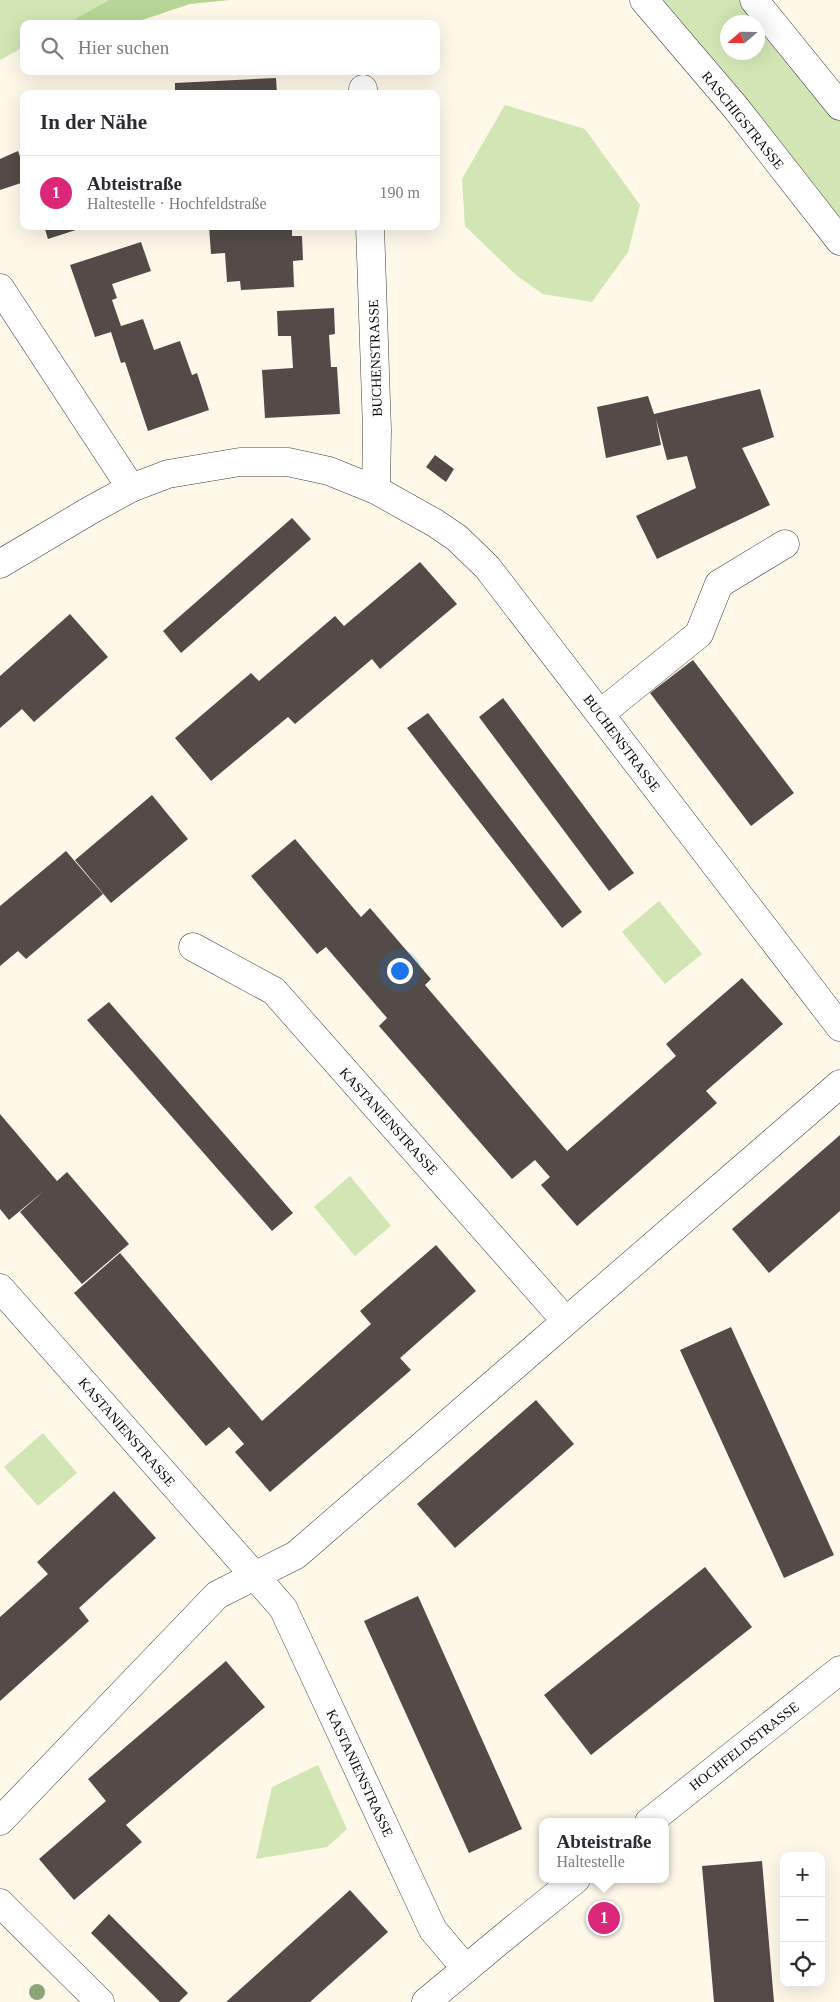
<!DOCTYPE html>
<html lang="de">
<meta charset="utf-8">
<style>
:root{--surface:#fff;--page:#f7f7f7;--text:#2b2b33;--muted:#7c7c81;--line:#e1e1e2;--accent:#db2777}
body{margin:0;font-family:Georgia,serif;background:var(--page);color:var(--text)}
.controls{position:absolute;right:15px;bottom:15px;display:grid;overflow:hidden;border-radius:10px;box-shadow:0 5px 20px #0002}
.controls button{width:45px;height:45px;display:grid;place-items:center;padding:0;border:0;border-bottom:1px solid var(--line);background:var(--surface);color:var(--text);font:25px sans-serif}
.compass{position:absolute;left:720px;top:15px;width:45px;height:45px;border-radius:50%;background:var(--surface);box-shadow:0 5px 20px #0002;rotate:250deg}
.you{position:absolute;left:399px;top:970px;width:18px;height:18px;margin:-12px;border:4px solid #fff;border-radius:50%;background:#1a73e8;box-shadow:0 0 0 8px #1a73e833}
.badge{display:grid;place-items:center;width:32px;height:32px;border-radius:50%;background:var(--accent);color:#fff;font-size:16px;font-weight:700}
.pin{position:absolute;translate:-50% -50%;border:2px solid #fff;box-shadow:0 1px 5px #0006}
.popup{position:absolute;left:539px;top:1818px;width:130px;height:65px;box-sizing:border-box;display:grid;place-content:center;border-radius:10px;background:var(--surface);filter:drop-shadow(0 1px 4px #0005);font-size:16px;white-space:nowrap;color:var(--muted)}
.popup b{font-size:19px;color:var(--text)}
.popup::after{content:'';position:absolute;left:50%;top:100%;margin-left:-10px;border:10px solid transparent;border-top-color:var(--surface)}
.list{margin:0;padding:0;list-style:none}
h2{display:flex;justify-content:space-between;align-items:center;height:65px;margin:0;padding:0 20px;font-size:21px}
h2 small{font-size:16px;font-weight:400;color:var(--muted)}
.list li{display:grid;grid-template-columns:32px 1fr auto;gap:15px;align-items:center;box-sizing:border-box;height:75px;padding:0 20px;border-top:1px solid var(--line)}
.list b{display:block;font-size:19px;white-space:nowrap}
.list p{margin:0;font-size:16px;white-space:nowrap;color:var(--muted)}
.list em{font-size:16px;font-style:normal;color:var(--muted)}
.icon{flex:none;width:28px;height:28px;fill:none;stroke:currentColor;stroke-width:2;stroke-linecap:round;stroke-linejoin:round}
.map{position:relative;flex:none;width:840px;height:2002px;overflow:hidden}
.search{position:absolute;background:var(--surface);box-shadow:0 5px 20px #0002;left:20px;top:20px;width:420px;height:55px;display:flex;align-items:center;gap:12px;box-sizing:border-box;padding:0 18px;border-radius:10px;color:var(--muted);font-size:19px}
.panel{position:absolute;background:var(--surface);box-shadow:0 5px 20px #0002;left:20px;top:90px;width:420px;height:140px;border-radius:10px}
.map>svg:first-child{display:block}
.green{fill:#d1e5b5;fill-rule:evenodd}
.forest{fill:#b6d596}
.building{fill:#524b47}
.lines{fill:none;stroke-linecap:round;stroke-linejoin:round}
.minor-casing{stroke:#3d3d3d;stroke-width:29}
.minor{stroke:#fff;stroke-width:28}
.tree{fill:#8da37a}
.labels{text-anchor:middle;stroke-width:5;stroke-linejoin:round;paint-order:stroke}
.street-label{font-size:14px;fill:#0a0a0a;stroke:#fff}
</style>
<div class="map">
<svg width="840" height="2002" viewBox="0 0 840 2002">
<rect width="100%" height="100%" fill="#fef8e9"/>
<g class="green">
<path d="M 0,0 L 109,0 L 66,24 L 24,24 L 24,47 L 0,60 Z"/>
<path d="M 644,0 L 754,0 L 840,106 L 840,241 ZM 728,22 L 758,22 L 758,52 L 728,52 Z"/>
<path d="M 505,105 L 585,129 L 640,205 L 628,252 L 592,302 L 543,294 L 517,276 L 465,226 L 462,179 Z"/>
<path d="M 659,901 L 702,954 L 665,984 L 622,932 Z"/>
<path d="M 350,1176 L 391,1226 L 355,1256 L 314,1207 Z"/>
<path d="M 43,1433 L 77,1473 L 38,1506 L 4,1467 Z"/>
<path d="M 318,1765 L 347,1829 L 327,1847 L 256,1859 L 272,1787 Z"/>
</g>
<path class="forest" d="M 109,0 L 230,0 L 190,4 L 130,24 L 66,24 Z"/>
<g class="building">
<path d="M 276,78 L 277,94 L 175,94 L 175,83 Z"/>
<path d="M 18,151 L 24,168 L 24,182 L 0,190 L 0,159 Z"/>
<path d="M 44,226 L 84,226 L 85,227 L 48,239 Z"/>
<path d="M 209,226 L 292,226 L 292,236 L 302,236 L 303,260 L 293,261 L 294,287 L 241,290 L 240,281 L 227,282 L 225,253 L 211,254 Z"/>
<path d="M 141,242 L 151,271 L 112,284 L 117,298 L 112,300 L 121,326 L 143,319 L 154,350 L 180,341 L 192,375 L 197,373 L 209,410 L 148,431 L 125,362 L 121,363 L 111,332 L 95,337 L 70,265 Z"/>
<path d="M 334,308 L 335,334 L 329,335 L 331,367 L 337,367 L 340,414 L 265,418 L 262,370 L 293,368 L 291,336 L 278,336 L 277,311 Z"/>
<path d="M 760,389 L 774,437 L 742,448 L 770,505 L 657,559 L 636,516 L 696,488 L 687,456 L 667,460 L 656,419 L 661,445 L 606,458 L 597,407 L 648,396 L 654,414 Z"/>
<path d="M 435,455 L 454,469 L 446,482 L 426,467 Z"/>
<path d="M 292,518 L 311,539 L 181,653 L 163,631 Z"/>
<path d="M 420,562 L 457,604 L 380,669 L 372,659 L 295,724 L 288,717 L 211,781 L 175,738 L 251,673 L 259,681 L 335,616 L 344,626 Z"/>
<path d="M 70,614 L 108,657 L 34,722 L 22,709 L 0,728 L 0,676 Z"/>
<path d="M 693,660 L 794,793 L 751,826 L 650,693 Z"/>
<path d="M 503,698 L 634,873 L 609,891 L 479,717 Z"/>
<path d="M 428,713 L 582,912 L 562,928 L 407,728 Z"/>
<path d="M 152,795 L 188,839 L 111,903 L 75,860 Z"/>
<path d="M 295,839 L 361,917 L 370,908 L 431,979 L 425,985 L 567,1151 L 676,1056 L 666,1044 L 742,978 L 783,1024 L 706,1091 L 717,1103 L 577,1226 L 541,1185 L 550,1177 L 535,1160 L 512,1179 L 379,1026 L 387,1018 L 326,947 L 317,954 L 251,876 Z"/>
<path d="M 66,851 L 103,894 L 26,959 L 18,951 L 0,966 L 0,906 Z"/>
<path d="M 109,1002 L 293,1213 L 272,1231 L 87,1020 Z"/>
<path d="M 0,1114 L 57,1181 L 67,1172 L 129,1244 L 82,1284 L 20,1212 L 45,1190 L 9,1220 L 0,1209 Z"/>
<path d="M 840,1135 L 840,1211 L 769,1273 L 732,1229 Z"/>
<path d="M 436,1245 L 476,1291 L 400,1358 L 411,1370 L 270,1492 L 235,1452 L 244,1444 L 229,1427 L 206,1446 L 74,1293 L 120,1253 L 262,1421 L 371,1324 L 360,1311 Z"/>
<path d="M 731,1327 L 834,1555 L 784,1578 L 680,1350 Z"/>
<path d="M 536,1400 L 574,1444 L 455,1548 L 417,1504 Z"/>
<path d="M 114,1491 L 156,1538 L 79,1608 L 89,1621 L 0,1701 L 0,1617 L 48,1574 L 37,1562 Z"/>
<path d="M 705,1567 L 752,1627 L 591,1755 L 544,1695 Z"/>
<path d="M 418,1596 L 522,1829 L 469,1853 L 364,1621 Z"/>
<path d="M 226,1661 L 265,1707 L 126,1825 L 142,1842 L 74,1900 L 39,1859 L 106,1801 L 88,1779 Z"/>
<path d="M 762,1861 L 774,2002 L 714,2002 L 702,1866 Z"/>
<path d="M 350,1890 L 388,1932 L 310,2002 L 226,2002 Z"/>
<path d="M 109,1914 L 188,1993 L 179,2002 L 160,2002 L 91,1933 Z"/>
</g>
<g class="lines">
<defs>
<g id="minor">
<path d="M 644,0 L 736,108 L 840,241"/>
<path d="M 754,0 L 840,106"/>
<path d="M 363,89 L 363,94"/>
<path d="M 370,226 L 377,430 L 376,490"/>
<path d="M 0,288 L 131,488"/>
<path d="M 0,564 L 89,511 L 131,488 L 168,474 L 240,462 L 288,462 L 329,471 L 376,490 L 435,523 L 457,538 L 487,567 L 840,1027"/>
<path d="M 600,714 L 699,634 L 719,584 L 785,544"/>
<path d="M 193,947 L 274,991 L 565,1320"/>
<path d="M 0,1288 L 283,1608 L 433,1930 L 466,1969"/>
<path d="M 0,1821 L 217,1595 L 296,1555 L 840,1084"/>
<path d="M 649,1822 L 840,1670"/>
<path d="M 0,1903 L 100,2002"/>
<path d="M 426,2002 L 509,1933 L 576,1879"/>
</g>
</defs>
<use href="#minor" class="minor-casing"/>
<use href="#minor" class="minor"/>
</g>
<circle class="tree" cx="37" cy="1992" r="8"/>
<g class="labels">
<g class="street-label">
<text transform="translate(743 120) rotate(51)" y="5">RASCHIGSTRASSE</text>
<text transform="translate(375 358) rotate(-92)" y="5">BUCHENSTRASSE</text>
<text transform="translate(622 743) rotate(53)" y="5">BUCHENSTRASSE</text>
<text transform="translate(389 1121) rotate(48)" y="5">KASTANIENSTRASSE</text>
<text transform="translate(127 1432) rotate(49)" y="5">KASTANIENSTRASSE</text>
<text transform="translate(744 1746) rotate(-38)" y="5">HOCHFELDSTRASSE</text>
<text transform="translate(360 1773) rotate(65)" y="5">KASTANIENSTRASSE</text>
</g>
</g>
</svg>
<div class="controls">
<button>+</button>
<button>−</button>
<button><svg class="icon" aria-label="locate" viewBox="0 0 24 24"><circle cx="12" cy="12" r="6"/><path d="M12 2v4M12 18v4M2 12h4M18 12h4"/></svg></button>
</div>
<svg class="compass" viewBox="-18 -18 36 36"><path d="M0-13l5 13h-10z" fill="#e53935"/><path d="M0 13l5-13h-10z" fill="#7c7c81"/></svg>
<div class="you"></div>
<div class="pin badge" style="left:604px;top:1918px">1</div>
<div class="popup"><b>Abteistraße</b>Haltestelle</div>
<div class="search"><svg class="icon" aria-label="search" viewBox="0 0 24 24"><circle cx="10" cy="10" r="6"/><path d="M15 15l6 6"/></svg>Hier suchen</div>
<section class="panel">
<h2>In der Nähe<small></small></h2>
<ul class="list">
<li><span class="badge">1</span><div><b>Abteistraße</b><p>Haltestelle · Hochfeldstraße</p></div><em>190 m</em></li>
</ul>
</section>
</div>
